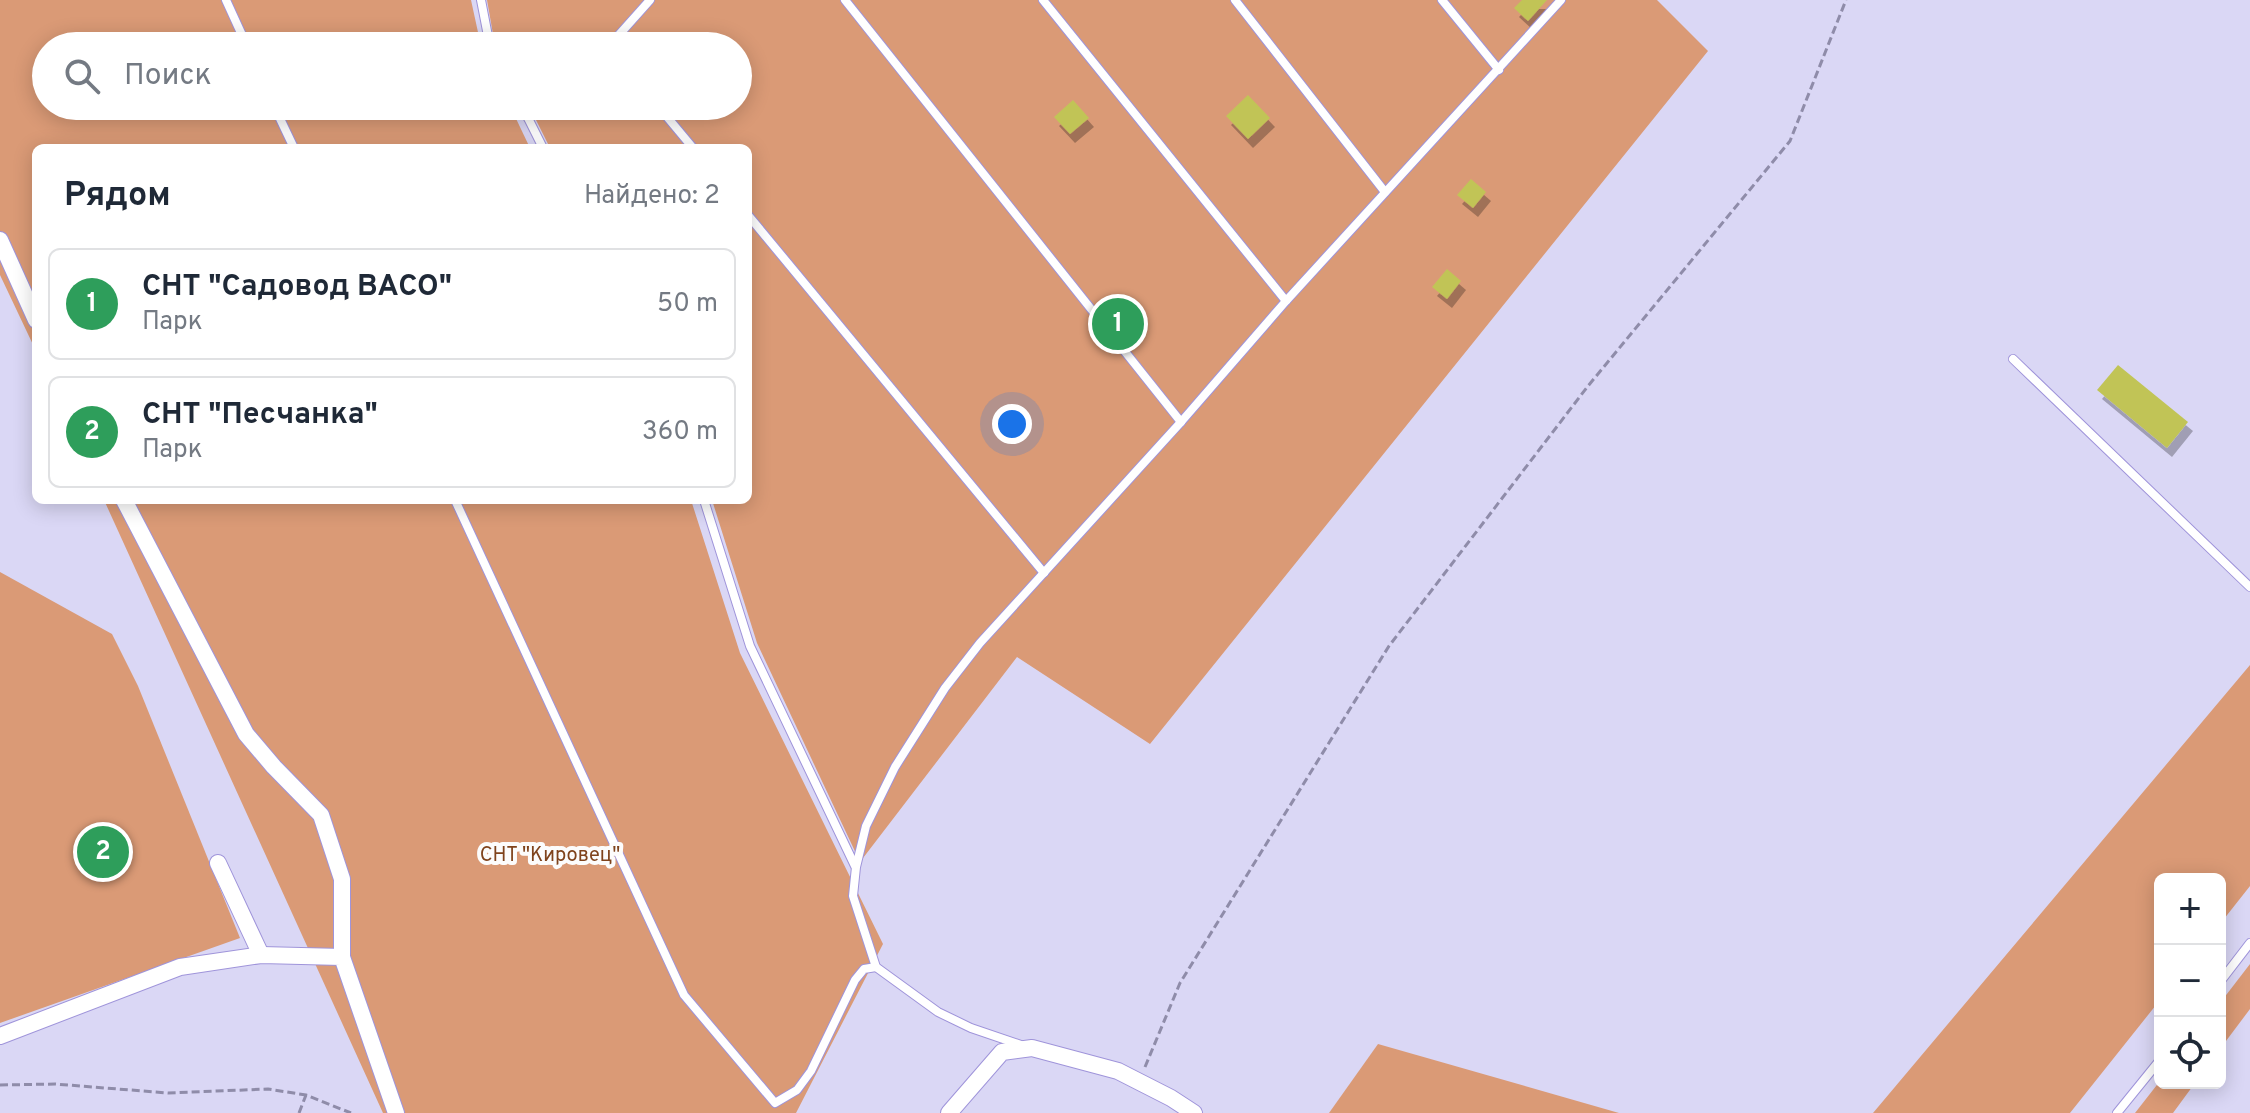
<!DOCTYPE html>
<html lang="ru">
<meta charset="utf-8">
<style>
:root{--surface:#fff;--page:#f2f2f3;--text:#1f2937;--muted:#747a83;--line:#e0e1e3;--accent:#6d6e11}
body{margin:0;font-family:Overpass,sans-serif;background:var(--page);color:var(--text)}
.controls{position:absolute;right:24px;bottom:24px;display:grid;overflow:hidden;border-radius:12px;box-shadow:0 4px 20px #0003}
.controls button{width:72px;height:72px;display:grid;place-items:center;padding:0;border:0;border-bottom:2px solid var(--line);background:var(--surface);color:var(--text);font:40px sans-serif}
.you{position:absolute;left:1012px;top:424px;width:28px;height:28px;margin:-20px;border:6px solid #fff;border-radius:50%;background:#1a73e8;box-shadow:0 0 0 12px #1a73e833}
.badge{display:grid;place-items:center;width:52px;height:52px;border-radius:50%;background:var(--accent);color:#fff;font-size:26px;font-weight:700}
.pin{position:absolute;translate:-50% -50%;border:4px solid #fff;box-shadow:0 2px 8px #0006}
.list{margin:0;padding:0;list-style:none}
h2{display:flex;justify-content:space-between;align-items:center;height:104px;margin:0;padding:0 32px;font-size:34px}
h2 small{font-size:26px;font-weight:400;color:var(--muted)}
.list li{display:grid;grid-template-columns:52px 1fr auto;gap:24px;align-items:center;box-sizing:border-box;height:112px;margin:0 16px 16px;padding:0 16px;border:2px solid var(--line);border-radius:12px}
.list b{display:block;font-size:30px;white-space:nowrap}
.list p{margin:0;font-size:26px;white-space:nowrap;color:var(--muted)}
.list em{font-size:26px;font-style:normal;color:var(--muted)}
.icon{flex:none;width:44px;height:44px;fill:none;stroke:currentColor;stroke-width:2;stroke-linecap:round;stroke-linejoin:round}
.map{position:relative;flex:none;width:2250px;height:1113px;overflow:hidden}
.search{position:absolute;background:var(--surface);box-shadow:0 4px 20px #0003;left:32px;top:32px;width:720px;height:88px;display:flex;align-items:center;gap:20px;box-sizing:border-box;padding:0 28px;border-radius:44px;color:var(--muted);font-size:30px}
.panel{position:absolute;background:var(--surface);box-shadow:0 4px 20px #0003;left:32px;top:144px;width:720px;height:360px;border-radius:12px}
.map>svg:first-child{display:block}
.green{fill:#da9a76}
.building{fill:#c1c457;filter:url(#shadow)}
.lines{fill:none;stroke-linecap:round;stroke-linejoin:round}
.lane-casing{stroke:#9f94da;stroke-width:10}
.street-casing{stroke:#9f94da;stroke-width:18}
.path{stroke:#8f8ca9;stroke-width:3;stroke-dasharray:8 4;stroke-linecap:butt}
.lane{stroke:#fff;stroke-width:8}
.street{stroke:#fff;stroke-width:16}
.labels{text-anchor:middle;stroke-width:8;stroke-linejoin:round;paint-order:stroke}
.park-label{font-size:20px;fill:#7f431c;stroke:#fcfcfc}
</style>
<div class="map">
<svg width="2250" height="1113" viewBox="0 0 2250 1113">
<defs>
<filter id="shadow"><feDropShadow dx="5" dy="9" stdDeviation="0" flood-color="#0004"/></filter>
</defs>
<rect width="100%" height="100%" fill="#dad7f5"/>
<g class="green">
<path d="M 0,0 L 471,0 L 481,46 L 46,46 L 46,106 L 510,106 L 530,148 L 36,148 L 36,351 L 0,275 Z"/>
<path d="M 487,0 L 1657,0 L 1708,51 L 1150,744 L 1017,657 L 860,862 L 757,643 L 712,500 L 748,500 L 748,148 L 550,148 L 529,106 L 738,106 L 738,46 L 499,46 L 493,34 Z"/>
<path d="M 104,500 L 691,500 L 740,653 L 883,944 L 796,1113 L 383,1113 Z"/>
<path d="M 0,572 L 112,634 L 138,686 L 240,938 L 0,1023 Z"/>
<path d="M 2250,665 L 2250,886 L 2220,924 L 2220,879 L 2160,879 L 2160,1000 L 2070,1113 L 1873,1113 Z"/>
<path d="M 2250,964 L 2250,1009 L 2220,1049 L 2220,1003 Z"/>
<path d="M 1378,1044 L 1619,1113 L 1329,1113 Z"/>
<path d="M 2160,1081 L 2160,1083 L 2195,1083 L 2173,1113 L 2135,1113 Z"/>
</g>
<g class="building">
<path d="M 1522,0 L 1547,0 L 1528,21 L 1514,8 Z"/>
<path d="M 1248,95 L 1270,118 L 1248,139 L 1226,116 Z"/>
<path d="M 1073,100 L 1089,118 L 1070,134 L 1054,117 Z"/>
<path d="M 1471,179 L 1486,192 L 1473,208 L 1457,195 Z"/>
<path d="M 1447,269 L 1461,281 L 1447,299 L 1432,287 Z"/>
<path d="M 2118,365 L 2188,422 L 2167,448 L 2097,390 Z"/>
</g>
<g class="lines">
<defs>
<g id="lane">
<path d="M 226,0 L 247,46"/>
<path d="M 481,0 L 488,36 L 493,46"/>
<path d="M 845,0 L 1181,422"/>
<path d="M 1043,0 L 1286,301"/>
<path d="M 1235,0 L 1385,192"/>
<path d="M 1442,0 L 1499,70"/>
<path d="M 609,46 L 650,0"/>
<path d="M 274,106 L 294,148"/>
<path d="M 522,106 L 543,148"/>
<path d="M 658,106 L 693,148"/>
<path d="M 528,118 L 542,106"/>
<path d="M 748,215 L 1044,573"/>
<path d="M 2013,359 L 2250,587"/>
<path d="M 455,500 L 684,995 L 775,1103 L 797,1090 L 811,1071 L 855,980 L 864,969 L 876,967"/>
<path d="M 704,500 L 750,646 L 855,866"/>
<path d="M 2220,982 L 2250,943"/>
<path d="M 1024,1046 L 971,1028 L 938,1012 L 876,967 L 853,896 L 856,867 L 866,826 L 895,767 L 945,688 L 980,643 L 1181,422 L 1286,301 L 1561,0"/>
<path d="M 2117,1113 L 2160,1060"/>
</g>
<g id="street">
<path d="M 0,240 L 36,320"/>
<path d="M 124,500 L 246,734 L 274,767 L 321,815 L 342,879 L 342,957"/>
<path d="M 218,863 L 261,955"/>
<path d="M 0,1036 L 180,967 L 261,955 L 342,957 L 396,1113"/>
<path d="M 949,1113 L 1002,1052 L 1032,1048 L 1118,1071 L 1171,1098 L 1194,1113"/>
</g>
</defs>
<use href="#lane" class="lane-casing"/>
<use href="#street" class="street-casing"/>
<g class="path">
<path d="M 1145,1067 L 1180,983 L 1389,646 L 1588,386 L 1790,141 L 1846,0"/>
<path d="M 0,1085 L 55,1084 L 168,1093 L 268,1089 L 306,1095 L 351,1113"/>
<path d="M 299,1113 L 306,1095"/>
</g>
<use href="#lane" class="lane"/>
<use href="#street" class="street"/>
</g>
<g class="labels">
<g class="park-label">
<text x="550" y="861">СНТ "Кировец"</text>
</g>
</g>
</svg>
<div class="controls">
<button>+</button>
<button>−</button>
<button><svg class="icon" aria-label="locate" viewBox="0 0 24 24"><circle cx="12" cy="12" r="6"/><path d="M12 2v4M12 18v4M2 12h4M18 12h4"/></svg></button>
</div>
<div class="you"></div>
<div class="pin badge" style="left:1118px;top:324px;background:#2e9e5b">1</div>
<div class="pin badge" style="left:103px;top:852px;background:#2e9e5b">2</div>
<div class="search"><svg class="icon" aria-label="search" viewBox="0 0 24 24"><circle cx="10" cy="10" r="6"/><path d="M15 15l6 6"/></svg>Поиск</div>
<section class="panel">
<h2>Рядом<small>Найдено: 2</small></h2>
<ul class="list">
<li><span class="badge" style="background:#2e9e5b">1</span><div><b>СНТ &quot;Садовод ВАСО&quot;</b><p>Парк</p></div><em>50 m</em></li>
<li><span class="badge" style="background:#2e9e5b">2</span><div><b>СНТ &quot;Песчанка&quot;</b><p>Парк</p></div><em>360 m</em></li>
</ul>
</section>
</div>
